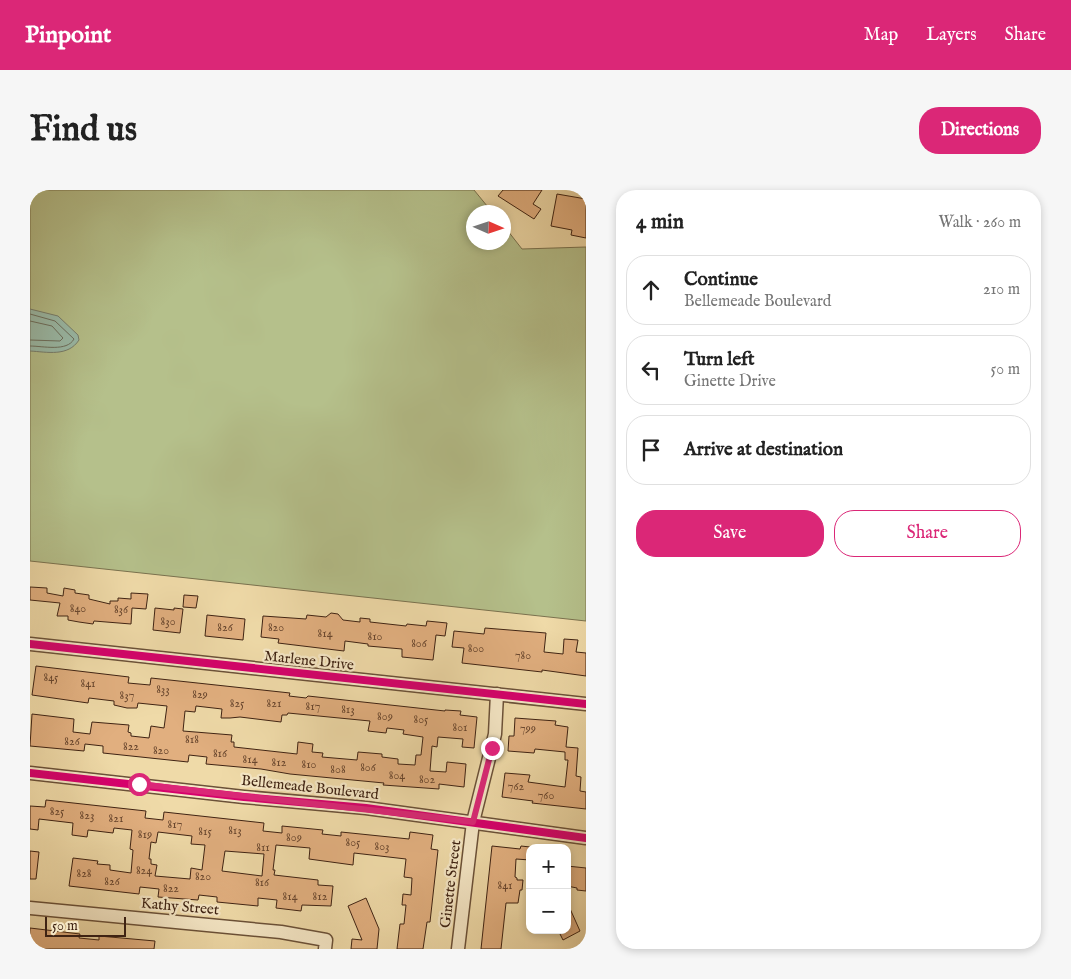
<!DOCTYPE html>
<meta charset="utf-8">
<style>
:root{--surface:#fff;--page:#f6f6f6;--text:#222;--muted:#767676;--line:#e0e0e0;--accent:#db2777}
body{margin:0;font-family:"IM FELL English",serif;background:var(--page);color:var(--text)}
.controls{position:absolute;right:15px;bottom:15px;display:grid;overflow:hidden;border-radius:10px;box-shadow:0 2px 8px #0003}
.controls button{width:45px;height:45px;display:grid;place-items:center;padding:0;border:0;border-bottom:1px solid var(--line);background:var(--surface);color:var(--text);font:25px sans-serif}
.compass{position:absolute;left:436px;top:15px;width:45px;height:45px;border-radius:50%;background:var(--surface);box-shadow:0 2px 8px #0003;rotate:93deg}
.scale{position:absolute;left:15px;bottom:12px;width:81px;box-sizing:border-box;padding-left:5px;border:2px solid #3f2313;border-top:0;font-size:14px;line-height:18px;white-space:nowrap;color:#3f2313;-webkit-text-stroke:4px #f5e7c6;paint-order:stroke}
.stop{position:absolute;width:15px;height:15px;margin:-11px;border:4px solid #db2777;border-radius:50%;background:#fff}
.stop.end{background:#db2777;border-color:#fff;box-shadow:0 1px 5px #0008}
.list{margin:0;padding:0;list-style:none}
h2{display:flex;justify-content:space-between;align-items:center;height:65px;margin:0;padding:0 20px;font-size:21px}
h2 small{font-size:16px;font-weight:400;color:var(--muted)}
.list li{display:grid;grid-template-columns:32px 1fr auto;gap:15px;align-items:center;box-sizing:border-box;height:70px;margin:0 10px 10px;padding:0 10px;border:1px solid var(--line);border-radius:20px}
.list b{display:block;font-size:19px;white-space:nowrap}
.list p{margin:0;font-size:16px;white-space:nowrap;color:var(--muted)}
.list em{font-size:16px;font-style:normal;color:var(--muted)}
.actions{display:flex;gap:10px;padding:15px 20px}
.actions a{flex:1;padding:11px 0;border:1px solid var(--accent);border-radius:20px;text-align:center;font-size:18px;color:var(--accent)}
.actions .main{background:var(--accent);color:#fff}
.icon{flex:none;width:28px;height:28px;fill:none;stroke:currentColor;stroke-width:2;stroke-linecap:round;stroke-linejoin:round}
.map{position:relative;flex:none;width:556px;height:759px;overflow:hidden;border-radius:20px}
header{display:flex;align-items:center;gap:30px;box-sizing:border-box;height:70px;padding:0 25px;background:var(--accent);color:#fff}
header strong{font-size:24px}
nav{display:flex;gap:28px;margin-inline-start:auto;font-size:18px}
.intro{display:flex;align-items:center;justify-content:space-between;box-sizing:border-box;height:120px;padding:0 30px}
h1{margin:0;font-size:35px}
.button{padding:12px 22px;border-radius:20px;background:var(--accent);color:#fff;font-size:18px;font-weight:700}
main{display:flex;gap:30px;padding:0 30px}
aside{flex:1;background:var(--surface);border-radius:20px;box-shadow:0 2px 8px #0003}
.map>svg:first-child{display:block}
.green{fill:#b5c08b;stroke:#7a724f}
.water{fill:#9abba9;stroke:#767e6d}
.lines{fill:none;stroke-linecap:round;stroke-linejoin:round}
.shore{stroke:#6c6f5e;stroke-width:1}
.building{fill:#e1af7f;stroke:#3f2313;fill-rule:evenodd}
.street-casing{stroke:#6b5138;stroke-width:15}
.street{stroke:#f5e7c6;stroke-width:12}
.cycleway-casing{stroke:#f5e7c6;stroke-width:11}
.cycleway{stroke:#d6006c;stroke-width:8}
.route{stroke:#db2777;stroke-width:6}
.labels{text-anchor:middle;stroke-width:4.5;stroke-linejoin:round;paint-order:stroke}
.number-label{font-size:12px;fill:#68462e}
.street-label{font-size:15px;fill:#3f2313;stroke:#f5e7c6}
</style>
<header>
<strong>Pinpoint</strong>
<nav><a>Map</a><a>Layers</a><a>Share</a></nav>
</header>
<div class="intro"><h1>Find us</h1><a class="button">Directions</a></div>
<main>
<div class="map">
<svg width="556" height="759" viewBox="0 0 556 759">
<rect width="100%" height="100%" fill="#efdaa8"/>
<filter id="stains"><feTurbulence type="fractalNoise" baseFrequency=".004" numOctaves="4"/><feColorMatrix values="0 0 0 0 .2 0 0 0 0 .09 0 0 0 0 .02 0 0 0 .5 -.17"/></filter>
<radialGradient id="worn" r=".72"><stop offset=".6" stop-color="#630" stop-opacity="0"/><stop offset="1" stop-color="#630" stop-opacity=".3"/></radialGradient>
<path class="green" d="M 0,0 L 444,0 L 462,22 L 443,22 L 443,52 L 473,52 L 474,36 L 492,59 L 556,57 L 556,431 L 0,371 Z"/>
<path class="water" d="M 0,119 L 28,126 L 48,145 L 49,150 C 38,167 17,162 0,161 Z"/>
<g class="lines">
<g class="shore">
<path d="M 0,124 L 25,131 L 44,149 C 37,162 13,156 0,156"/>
<path d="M 0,131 L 22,136 L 33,148 L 30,151 L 0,150"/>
</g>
</g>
<g class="building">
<path d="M 473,0 L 512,0 L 503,14 L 511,19 L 504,29 L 468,6 Z"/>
<path d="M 527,4 L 556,9 L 556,48 L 541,45 L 542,40 L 521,36 Z"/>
<path d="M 0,397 L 17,398 L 17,403 L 33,406 L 34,398 L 45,400 L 45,403 L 59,405 L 59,409 L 80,414 L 80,411 L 88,411 L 88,408 L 101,409 L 101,403 L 118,404 L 116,419 L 102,418 L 101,434 L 64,431 L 63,434 L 49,432 L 38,430 L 38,426 L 27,426 L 30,413 L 0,410 Z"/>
<path d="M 154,405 L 168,406 L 166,418 L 153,417 Z"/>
<path d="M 125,418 L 144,420 L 144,418 L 153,419 L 150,443 L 123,440 Z"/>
<path d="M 301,423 L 308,424 L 313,430 L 330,432 L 330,428 L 340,429 L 340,432 L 376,436 L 377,434 L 396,436 L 397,431 L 417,433 L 415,446 L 406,445 L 403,470 L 372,467 L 372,459 L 338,456 L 338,454 L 315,451 L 314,461 L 248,453 L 249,449 L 231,447 L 233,426 L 276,429 L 277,425 L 296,427 Z"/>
<path d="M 177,425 L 215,429 L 213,450 L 175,446 Z"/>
<path d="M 455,438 L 516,443 L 514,462 L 533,464 L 534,449 L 548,450 L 546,462 L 556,463 L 556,486 L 512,480 L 512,482 L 432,473 L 434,458 L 422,457 L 424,441 L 454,444 Z"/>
<path d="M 6,476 L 99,487 L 98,493 L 120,495 L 121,488 L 260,503 L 259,506 L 276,508 L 278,506 L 415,521 L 415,520 L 431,521 L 430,525 L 447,527 L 444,558 L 432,557 L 433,549 L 408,547 L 407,557 L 402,556 L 400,581 L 416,582 L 417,572 L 436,574 L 434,597 L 409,594 L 409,599 L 353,595 L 354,593 L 260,584 L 231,579 L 176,574 L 177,567 L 159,565 L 158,572 L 73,563 L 73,556 L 55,554 L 54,561 L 0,556 L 2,524 L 44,529 L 43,542 L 60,544 L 62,532 L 99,535 L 98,542 L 101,543 L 101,546 L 119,548 L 121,536 L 134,538 L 137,516 L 108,513 L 107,518 L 97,518 L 84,515 L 84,511 L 59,508 L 58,513 L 2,505 ZM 166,516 L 192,519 L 191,528 L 200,528 L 210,527 L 251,532 L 252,525 L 257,525 L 258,523 L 340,531 L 338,541 L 356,543 L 357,538 L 374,540 L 373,544 L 393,547 L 391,565 L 386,565 L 385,575 L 368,574 L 368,569 L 352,567 L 352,564 L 328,562 L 327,570 L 292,567 L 293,563 L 282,562 L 283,554 L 268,552 L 267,564 L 204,557 L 204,552 L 201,552 L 202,545 L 153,541 L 155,521 L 165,522 Z"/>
<path d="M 485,528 L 526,531 L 525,535 L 538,537 L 536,557 L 548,558 L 546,586 L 551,587 L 550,601 L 556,602 L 556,619 L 502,613 L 503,611 L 472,607 L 475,583 L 500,585 L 498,592 L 535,597 L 538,570 L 535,570 L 535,562 L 505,559 L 504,563 L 478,561 L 479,546 L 484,546 Z"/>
<path d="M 16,610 L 116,621 L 115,628 L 133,630 L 134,622 L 234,633 L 233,641 L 252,643 L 252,636 L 293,640 L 292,644 L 311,646 L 311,642 L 379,649 L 380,642 L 403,645 L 401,659 L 408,660 L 400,732 L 397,732 L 393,759 L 367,759 L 370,734 L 374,734 L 376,715 L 372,715 L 373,704 L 381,705 L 382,688 L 374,687 L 376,669 L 324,663 L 323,675 L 279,669 L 280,658 L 246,655 L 243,680 L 245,680 L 244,685 L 288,690 L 288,695 L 303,696 L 301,716 L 272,715 L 271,721 L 246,718 L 247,710 L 228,708 L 228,716 L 187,712 L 187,707 L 169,705 L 168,710 L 128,707 L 129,699 L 110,697 L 109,704 L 39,696 L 43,668 L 68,671 L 67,674 L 80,675 L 80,680 L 101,683 L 103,660 L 100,659 L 102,640 L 84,638 L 83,643 L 58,640 L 57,647 L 42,645 L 43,633 L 9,629 L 8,640 L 0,639 L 0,616 L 15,617 ZM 128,642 L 162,646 L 161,654 L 175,655 L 172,680 L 161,678 L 160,689 L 125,686 L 127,675 L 121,674 L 121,669 L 119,669 L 121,652 L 126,653 ZM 195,661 L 234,664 L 232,686 L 192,681 Z"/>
<path d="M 462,656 L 490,659 L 491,656 L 500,657 L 500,670 L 486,669 L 485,687 L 487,688 L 487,690 L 493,690 L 492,700 L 490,700 L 488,713 L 476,713 L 471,759 L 451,759 Z"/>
<path d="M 0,661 L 9,662 L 6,689 L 0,689 Z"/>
<path d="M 537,676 L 556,678 L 556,701 L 547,700 L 547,698 L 537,696 Z"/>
<path d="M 336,708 L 349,739 L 347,759 L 321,759 L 322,749 L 332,750 L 318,716 Z"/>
<path d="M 537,712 L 550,741 L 533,750 L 528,740 L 537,740 Z"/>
<path d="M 0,738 L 50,744 L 49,748 L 69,750 L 69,746 L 125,751 L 124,759 L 7,759 L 7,756 L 0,755 Z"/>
</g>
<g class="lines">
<defs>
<g id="street">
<path d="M 0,454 L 556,514"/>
<path d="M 0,583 L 214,607 L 336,618 L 556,648"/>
<path d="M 0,718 L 251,742 L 296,750 L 295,759"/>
<path d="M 428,759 L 443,632 L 465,544 L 467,504"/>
</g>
</defs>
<use href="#street" class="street-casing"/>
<use href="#street" class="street"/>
<defs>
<g id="cycleway">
<path d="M 0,454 L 556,514"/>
<path d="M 0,583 L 214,607 L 336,618 L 556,648"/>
</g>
</defs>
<use href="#cycleway" class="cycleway-casing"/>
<use href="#cycleway" class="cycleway"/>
</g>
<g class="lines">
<path class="route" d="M 109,594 C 220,608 332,618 443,632 L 462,558"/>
</g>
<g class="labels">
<g class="number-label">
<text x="48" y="422">840</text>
<text x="91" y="423">836</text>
<text x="138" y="435">830</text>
<text x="195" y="441">826</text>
<text x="246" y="441">820</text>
<text x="295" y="447">814</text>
<text x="345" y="450">810</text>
<text x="389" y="457">806</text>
<text x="446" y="462">800</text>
<text x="493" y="469">780</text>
<text x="21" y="491">845</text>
<text x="58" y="497">841</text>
<text x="133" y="503">833</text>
<text x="170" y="508">829</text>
<text x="97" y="509">837</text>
<text x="207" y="517">825</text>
<text x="244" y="517">821</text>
<text x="283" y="520">817</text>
<text x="318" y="523">813</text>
<text x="355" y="530">809</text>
<text x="391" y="533">805</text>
<text x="430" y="541">801</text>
<text x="498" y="542">799</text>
<text x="162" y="553">818</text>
<text x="42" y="555">826</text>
<text x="101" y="560">822</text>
<text x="131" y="564">820</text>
<text x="190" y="567">816</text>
<text x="220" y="573">814</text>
<text x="249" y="576">812</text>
<text x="279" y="578">810</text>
<text x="338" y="581">806</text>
<text x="308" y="583">808</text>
<text x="367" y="589">804</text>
<text x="397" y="593">802</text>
<text x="486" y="600">762</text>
<text x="516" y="609">760</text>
<text x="27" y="625">825</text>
<text x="57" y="629">823</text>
<text x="86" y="632">821</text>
<text x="145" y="638">817</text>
<text x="205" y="644">813</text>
<text x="175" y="645">815</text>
<text x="115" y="648">819</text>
<text x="264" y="651">809</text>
<text x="323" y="656">805</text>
<text x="352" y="660">803</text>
<text x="233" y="661">811</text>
<text x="114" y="684">824</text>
<text x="54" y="687">828</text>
<text x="173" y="690">820</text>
<text x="82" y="695">826</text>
<text x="232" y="696">816</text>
<text x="475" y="699">841</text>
<text x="141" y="702">822</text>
<text x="260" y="710">814</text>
<text x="290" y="710">812</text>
</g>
<g class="street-label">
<text transform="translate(279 470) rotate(6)" y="5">Marlene Drive</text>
<text transform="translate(280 597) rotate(6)" y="5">Bellemeade Boulevard</text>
<text transform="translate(420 694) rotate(-83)" y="5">Ginette Street</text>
<text transform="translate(150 716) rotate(5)" y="5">Kathy Street</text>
</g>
</g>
<rect width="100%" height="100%" filter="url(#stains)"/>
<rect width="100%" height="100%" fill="url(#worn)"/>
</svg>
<div class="controls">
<button>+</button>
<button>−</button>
</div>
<svg class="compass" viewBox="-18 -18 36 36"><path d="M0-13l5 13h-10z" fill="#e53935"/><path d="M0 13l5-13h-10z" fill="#767676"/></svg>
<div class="scale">50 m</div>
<div class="stop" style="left:109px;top:594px"></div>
<div class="stop end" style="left:462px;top:558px"></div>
</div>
<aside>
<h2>4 min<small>Walk · 260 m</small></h2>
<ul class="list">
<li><svg class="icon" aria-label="ahead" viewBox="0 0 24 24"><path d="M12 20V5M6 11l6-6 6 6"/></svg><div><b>Continue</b><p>Bellemeade Boulevard</p></div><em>210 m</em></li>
<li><svg class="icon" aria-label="left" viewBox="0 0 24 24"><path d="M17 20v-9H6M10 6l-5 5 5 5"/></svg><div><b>Turn left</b><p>Ginette Drive</p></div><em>50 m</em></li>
<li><svg class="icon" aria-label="arrive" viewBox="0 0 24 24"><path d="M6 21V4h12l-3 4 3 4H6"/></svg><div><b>Arrive at destination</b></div></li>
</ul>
<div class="actions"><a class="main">Save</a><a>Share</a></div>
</aside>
</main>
